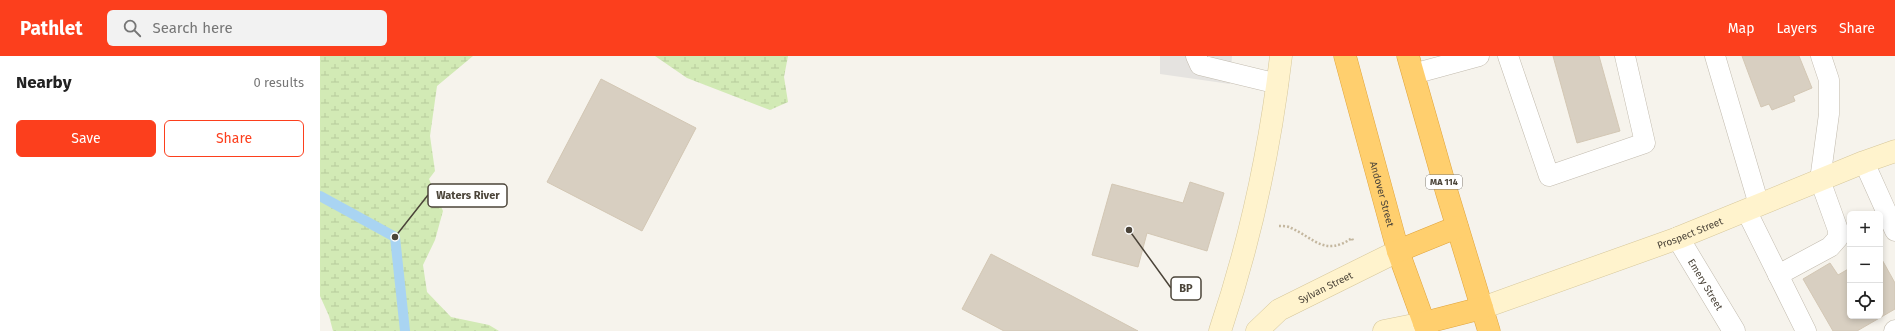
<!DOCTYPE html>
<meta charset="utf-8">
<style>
:root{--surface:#fff;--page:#f2f2f2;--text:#222;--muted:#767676;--line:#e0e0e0;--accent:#fc3f1d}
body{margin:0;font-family:"Fira Sans",sans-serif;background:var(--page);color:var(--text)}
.controls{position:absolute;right:12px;bottom:12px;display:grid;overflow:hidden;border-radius:6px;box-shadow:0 2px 6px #0003}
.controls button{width:36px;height:36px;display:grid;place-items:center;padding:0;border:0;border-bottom:1px solid var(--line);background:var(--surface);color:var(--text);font:20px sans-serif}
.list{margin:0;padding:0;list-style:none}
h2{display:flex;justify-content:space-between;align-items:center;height:52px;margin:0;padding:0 16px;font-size:17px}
h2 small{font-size:13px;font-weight:400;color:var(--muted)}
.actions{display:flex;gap:8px;padding:12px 16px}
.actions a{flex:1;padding:9px 0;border:1px solid var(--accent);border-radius:6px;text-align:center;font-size:14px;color:var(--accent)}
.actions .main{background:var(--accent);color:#fff}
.icon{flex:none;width:22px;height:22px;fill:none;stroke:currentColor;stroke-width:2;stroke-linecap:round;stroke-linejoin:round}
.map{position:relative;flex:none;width:1575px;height:275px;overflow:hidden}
header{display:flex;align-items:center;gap:24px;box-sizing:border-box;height:56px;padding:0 20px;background:var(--accent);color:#fff}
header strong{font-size:19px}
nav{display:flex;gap:22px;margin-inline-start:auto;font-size:14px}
.search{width:280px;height:36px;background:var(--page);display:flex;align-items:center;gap:10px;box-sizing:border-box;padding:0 14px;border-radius:6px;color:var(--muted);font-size:15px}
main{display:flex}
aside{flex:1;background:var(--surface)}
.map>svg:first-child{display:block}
.wetland{fill:url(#wetland-marsh)}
.parking{fill:#e5e3e0}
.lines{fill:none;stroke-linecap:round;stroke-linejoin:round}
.stream{stroke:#a9d4f2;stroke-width:10}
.building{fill:#d8cfc1;stroke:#d3c7b4}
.lane-casing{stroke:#c2bbae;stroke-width:21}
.street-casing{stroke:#c2bbae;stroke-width:23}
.secondary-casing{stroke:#d6c79b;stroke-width:23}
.highway-casing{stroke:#e0a43c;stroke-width:23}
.path{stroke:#c4b79f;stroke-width:2.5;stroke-dasharray:2 2;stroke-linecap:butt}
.lane{stroke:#fff;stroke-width:20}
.street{stroke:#fff;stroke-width:22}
.secondary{stroke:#fff3cd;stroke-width:22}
.highway{stroke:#ffcf6e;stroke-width:22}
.labels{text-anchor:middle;stroke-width:3;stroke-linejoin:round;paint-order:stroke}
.shield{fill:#fff;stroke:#817c74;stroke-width:1}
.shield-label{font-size:9px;font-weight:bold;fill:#4b4439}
.street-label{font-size:10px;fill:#4b4439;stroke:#fff}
.leader{fill:none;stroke:#4b4439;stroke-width:1.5}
.callout-dot{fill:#4b4439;stroke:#fff;stroke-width:1.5}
.callout{fill:#fff;stroke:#4b4439;stroke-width:1.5}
.callout-label{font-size:11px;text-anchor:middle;font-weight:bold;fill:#4b4439}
</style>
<header>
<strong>Pathlet</strong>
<div class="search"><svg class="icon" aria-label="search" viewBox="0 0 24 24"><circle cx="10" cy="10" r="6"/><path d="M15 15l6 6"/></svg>Search here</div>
<nav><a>Map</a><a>Layers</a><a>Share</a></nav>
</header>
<main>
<aside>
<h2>Nearby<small>0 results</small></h2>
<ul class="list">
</ul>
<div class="actions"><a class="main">Save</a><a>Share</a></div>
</aside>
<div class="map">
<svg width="1575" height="275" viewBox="0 0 1575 275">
<defs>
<pattern id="wetland-marsh" width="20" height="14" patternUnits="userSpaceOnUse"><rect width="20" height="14" fill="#d2eab5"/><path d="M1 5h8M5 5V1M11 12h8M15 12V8" fill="none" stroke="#b6ca9c"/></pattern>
</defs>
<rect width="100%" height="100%" fill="#f6f3ec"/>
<g class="wetland">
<path d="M 0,0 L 153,0 L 117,30 L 110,80 L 115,115 L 109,123 L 123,155 L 115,184 L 103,209 L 107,236 L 131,261 L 169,269 L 179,275 L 13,275 L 9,260 L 0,240 Z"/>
<path d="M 335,0 L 468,0 L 464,21 L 468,46 L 450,54 L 367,22 Z"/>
</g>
<path class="parking" d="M 840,0 L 912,0 L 910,28 L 840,18 Z"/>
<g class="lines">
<path class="stream" d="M 0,140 L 75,181 L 85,275"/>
</g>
<g class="building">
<path d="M 1233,0 L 1279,0 L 1300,75 L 1257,87 Z"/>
<path d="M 1422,0 L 1479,0 L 1492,32 L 1473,40 L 1475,45 L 1452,54 L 1449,48 L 1441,51 Z"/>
<path d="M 281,23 L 376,72 L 322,175 L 227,126 Z"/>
<path d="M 870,126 L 904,137 L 887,195 L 827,177 L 818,211 L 772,199 L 792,128 L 863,147 Z"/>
<path d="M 671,198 L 752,240 L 818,275 L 684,275 L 642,253 Z"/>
<path d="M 1560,200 L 1575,227 L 1575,253 L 1537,275 L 1513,275 L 1483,223 L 1510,207 L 1518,219 L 1530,212 L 1530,260 L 1560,260 Z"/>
</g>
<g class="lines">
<defs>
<g id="lane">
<path d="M 876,0 L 880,9 L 958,28"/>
<path d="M 1188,0 L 1229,120 L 1325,87 L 1305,0"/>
<path d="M 1395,0 L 1439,149"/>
<path d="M 1093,18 L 1159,0"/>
<path d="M 1544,106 L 1575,175"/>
<path d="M 1426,154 L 1486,275"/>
<path d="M 1458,219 L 1510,191 L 1518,182 L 1518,174 L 1500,124 L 1509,58 L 1509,24 L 1501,0"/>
<path d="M 1574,275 L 1575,274"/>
</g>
<g id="street">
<path id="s1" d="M 1358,182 L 1414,275"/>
</g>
<g id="secondary">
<path id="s2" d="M 1162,252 L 1358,182 L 1544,106 L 1575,95"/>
<path d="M 900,275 C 930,186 950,93 961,0"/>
<path id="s3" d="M 937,275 L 959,254 L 1078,195"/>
<path d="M 1064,275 L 1104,267"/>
</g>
<g id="highway">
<path id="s4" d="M 1025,0 L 1078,195 L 1107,275"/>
<path d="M 1088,0 L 1127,137 L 1169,275"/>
<path d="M 1078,195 L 1137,171"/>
<path d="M 1104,267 L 1162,252"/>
</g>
</defs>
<use href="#lane" class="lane-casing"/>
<use href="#street" class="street-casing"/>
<use href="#secondary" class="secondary-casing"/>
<use href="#highway" class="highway-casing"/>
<path class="path" d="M 959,170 C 963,170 968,170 971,172 C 994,182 1005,201 1032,182 L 1033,185"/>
<use href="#lane" class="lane"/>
<use href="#street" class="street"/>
<use href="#secondary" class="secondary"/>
<use href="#highway" class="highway"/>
</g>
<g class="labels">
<rect class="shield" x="1106" y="119" width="36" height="14" rx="3"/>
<g class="shield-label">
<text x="1124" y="129">MA 114</text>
</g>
<g class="street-label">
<text dy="4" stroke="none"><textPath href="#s4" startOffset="143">Andover Street</textPath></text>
<text dy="4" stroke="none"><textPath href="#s2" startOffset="221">Prospect Street</textPath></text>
<text dy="4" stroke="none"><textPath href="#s1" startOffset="54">Emery Street</textPath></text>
<text dy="4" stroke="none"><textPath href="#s3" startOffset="82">Sylvan Street</textPath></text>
</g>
</g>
<path class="leader" d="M75 181L108 139M809 174L851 232"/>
<g class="callout-dot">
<circle cx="75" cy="181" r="4"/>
<circle cx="809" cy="174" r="4"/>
</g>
<g class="callout">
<rect x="108" y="128" width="79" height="23" rx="4"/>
<rect x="851" y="221" width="30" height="23" rx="4"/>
</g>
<g class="callout-label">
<text x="148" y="143">Waters River</text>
<text x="866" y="236">BP</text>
</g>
</svg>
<div class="controls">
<button>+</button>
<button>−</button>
<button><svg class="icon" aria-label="locate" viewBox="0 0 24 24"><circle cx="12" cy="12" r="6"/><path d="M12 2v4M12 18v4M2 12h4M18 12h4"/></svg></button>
</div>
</div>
</main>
